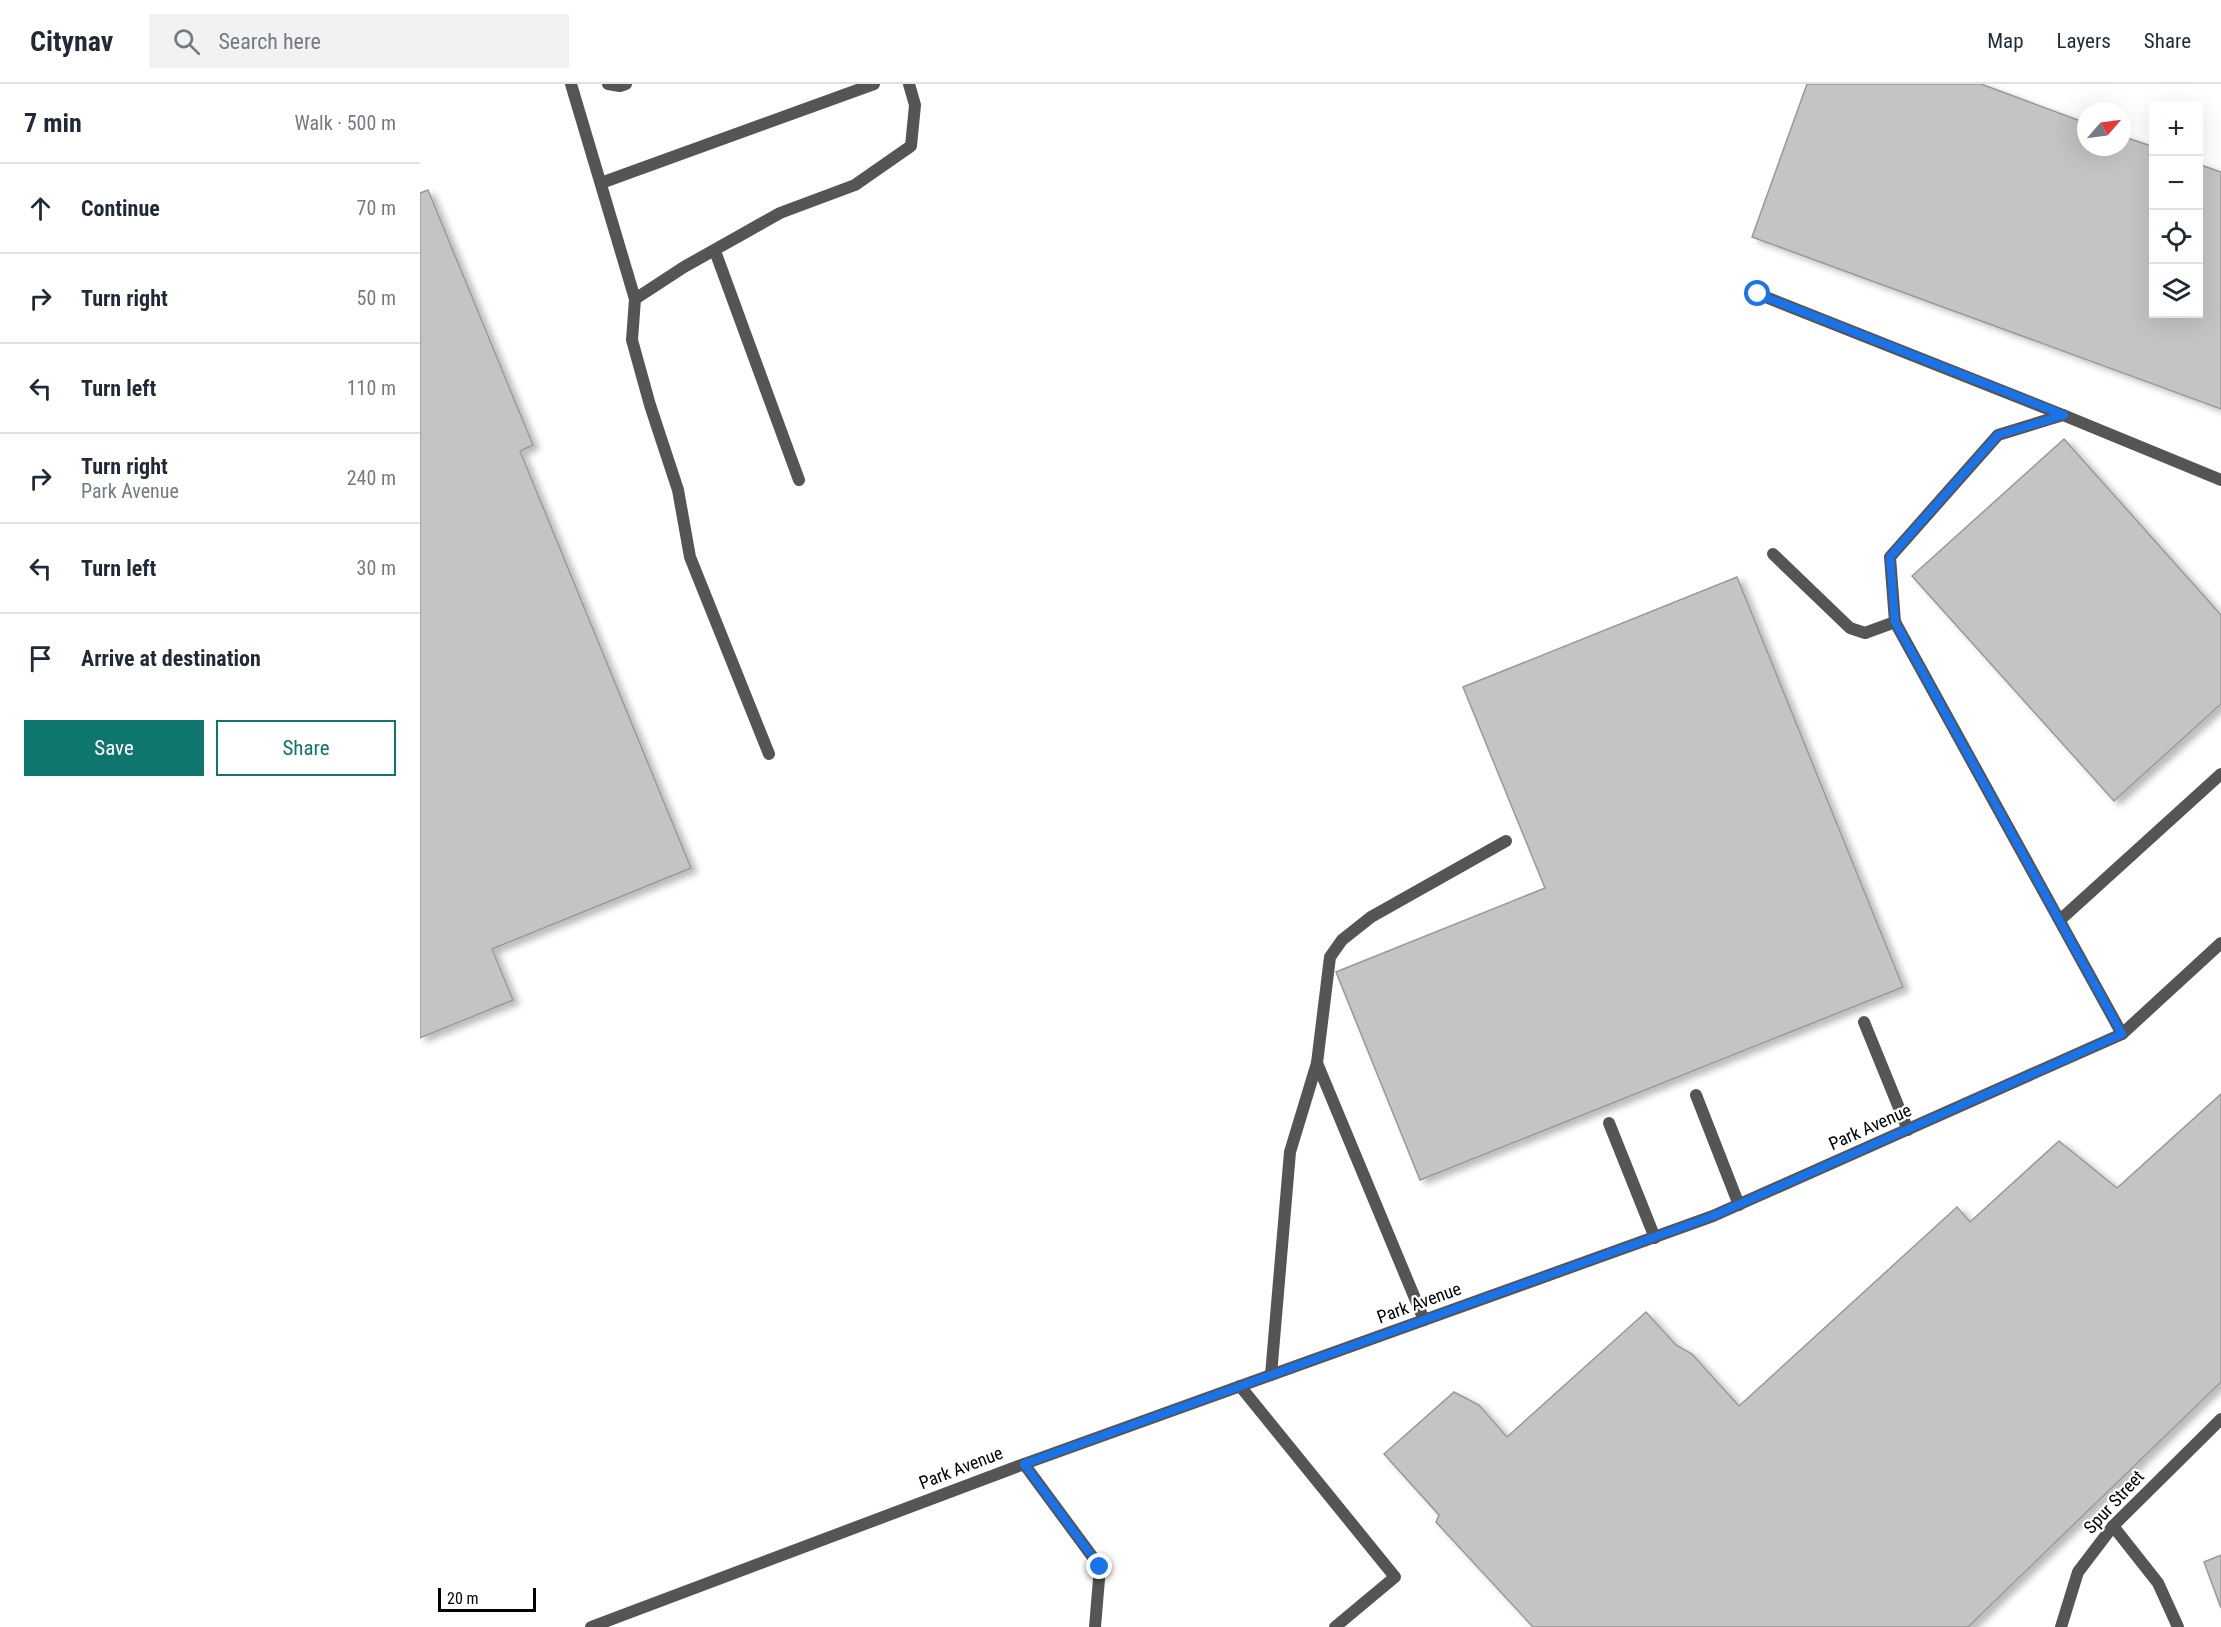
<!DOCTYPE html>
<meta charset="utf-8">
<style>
:root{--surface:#fff;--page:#f2f2f3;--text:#1f2937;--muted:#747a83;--line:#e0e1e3;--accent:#0f766e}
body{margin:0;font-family:"Roboto Condensed",sans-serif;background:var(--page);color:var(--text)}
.controls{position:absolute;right:18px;top:18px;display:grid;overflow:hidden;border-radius:0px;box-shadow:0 6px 24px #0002}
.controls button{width:54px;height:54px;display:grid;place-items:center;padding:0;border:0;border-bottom:2px solid var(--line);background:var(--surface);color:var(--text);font:30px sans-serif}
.compass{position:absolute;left:1657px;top:18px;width:54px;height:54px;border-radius:50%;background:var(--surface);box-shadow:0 6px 24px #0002;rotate:62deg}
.scale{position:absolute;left:18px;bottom:15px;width:98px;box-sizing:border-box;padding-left:6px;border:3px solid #000;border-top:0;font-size:16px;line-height:21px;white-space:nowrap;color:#000;-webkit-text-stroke:4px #fff;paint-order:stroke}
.stop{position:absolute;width:18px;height:18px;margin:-14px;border:4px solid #1a73e8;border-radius:50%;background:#fff}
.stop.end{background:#1a73e8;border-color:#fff;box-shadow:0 2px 6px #0008}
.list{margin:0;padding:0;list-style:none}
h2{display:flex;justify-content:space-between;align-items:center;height:78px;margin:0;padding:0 24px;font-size:26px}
h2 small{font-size:20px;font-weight:400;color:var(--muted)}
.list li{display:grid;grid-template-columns:39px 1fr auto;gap:18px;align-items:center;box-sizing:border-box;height:90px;padding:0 24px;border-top:2px solid var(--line)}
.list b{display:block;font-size:22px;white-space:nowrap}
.list p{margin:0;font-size:20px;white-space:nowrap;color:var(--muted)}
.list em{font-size:20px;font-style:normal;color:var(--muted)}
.actions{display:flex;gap:12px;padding:18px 24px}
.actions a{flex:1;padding:14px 0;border:2px solid var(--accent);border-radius:0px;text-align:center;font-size:21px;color:var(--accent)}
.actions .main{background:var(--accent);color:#fff}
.icon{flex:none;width:33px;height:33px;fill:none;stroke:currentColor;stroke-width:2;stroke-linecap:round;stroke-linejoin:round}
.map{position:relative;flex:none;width:1801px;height:1543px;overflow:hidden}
header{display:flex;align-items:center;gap:36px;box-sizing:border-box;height:84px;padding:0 30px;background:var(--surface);border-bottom:2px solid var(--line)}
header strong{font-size:28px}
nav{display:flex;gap:33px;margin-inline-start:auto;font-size:21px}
.search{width:420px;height:54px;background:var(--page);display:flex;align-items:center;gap:15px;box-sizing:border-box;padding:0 21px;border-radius:0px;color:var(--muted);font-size:22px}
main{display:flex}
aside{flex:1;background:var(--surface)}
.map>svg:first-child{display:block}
.building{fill:#c4c4c4;stroke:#999;stroke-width:1.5;filter:url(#shadow)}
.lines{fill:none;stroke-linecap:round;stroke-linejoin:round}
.service{stroke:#555;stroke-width:12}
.minor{stroke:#555;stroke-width:12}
.route{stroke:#1a73e8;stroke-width:8}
.labels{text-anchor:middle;stroke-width:4.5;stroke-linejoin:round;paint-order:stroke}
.street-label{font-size:18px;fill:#000;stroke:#fff}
</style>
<header>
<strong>Citynav</strong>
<div class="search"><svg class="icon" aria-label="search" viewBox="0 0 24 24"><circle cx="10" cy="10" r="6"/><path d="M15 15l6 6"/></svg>Search here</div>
<nav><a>Map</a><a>Layers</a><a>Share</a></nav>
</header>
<main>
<aside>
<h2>7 min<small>Walk · 500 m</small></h2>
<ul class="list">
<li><svg class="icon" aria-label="ahead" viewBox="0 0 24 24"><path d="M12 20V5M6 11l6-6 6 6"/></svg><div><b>Continue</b></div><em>70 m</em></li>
<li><svg class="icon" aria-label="right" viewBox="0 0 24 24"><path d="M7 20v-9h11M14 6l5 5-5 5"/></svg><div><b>Turn right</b></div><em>50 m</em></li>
<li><svg class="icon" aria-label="left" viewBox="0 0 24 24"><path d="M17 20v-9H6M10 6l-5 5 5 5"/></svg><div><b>Turn left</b></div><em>110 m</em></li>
<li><svg class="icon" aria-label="right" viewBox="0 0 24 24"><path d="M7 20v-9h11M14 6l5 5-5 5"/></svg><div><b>Turn right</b><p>Park Avenue</p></div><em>240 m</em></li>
<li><svg class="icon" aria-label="left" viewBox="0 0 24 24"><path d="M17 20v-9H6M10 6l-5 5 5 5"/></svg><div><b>Turn left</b></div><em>30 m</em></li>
<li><svg class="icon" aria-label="arrive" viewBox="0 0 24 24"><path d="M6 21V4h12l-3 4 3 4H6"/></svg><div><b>Arrive at destination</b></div></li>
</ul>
<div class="actions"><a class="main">Save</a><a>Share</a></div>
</aside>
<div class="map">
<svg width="1801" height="1543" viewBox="0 0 1801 1543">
<defs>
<filter id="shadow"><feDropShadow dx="6" dy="4" stdDeviation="3" flood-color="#0004"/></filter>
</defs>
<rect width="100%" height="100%" fill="#fff"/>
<g class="building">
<path d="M 1387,0 L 1561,0 L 1666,39 L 1666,63 L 1702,63 L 1702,52 L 1734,63 L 1734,230 L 1778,230 L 1778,80 L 1801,88 L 1801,325 L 1332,153 Z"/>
<path d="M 8,106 L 113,361 L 100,367 L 271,784 L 72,865 L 93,916 L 0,954 L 0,109 Z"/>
<path d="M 1644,355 L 1801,531 L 1801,620 L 1694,717 L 1492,492 Z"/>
<path d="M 1317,493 L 1483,903 L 1000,1096 L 916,888 L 1125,804 L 1043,603 Z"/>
<path d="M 1801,1010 L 1801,1298 L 1548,1543 L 1113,1543 L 1016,1438 L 1019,1431 L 964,1370 L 1034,1308 L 1059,1321 L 1087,1353 L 1226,1228 L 1256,1261 L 1272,1270 L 1319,1322 L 1537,1123 L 1550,1138 L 1639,1057 L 1697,1104 Z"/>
<path d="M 1801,1471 L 1801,1524 L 1784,1478 Z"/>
</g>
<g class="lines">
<g class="service">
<path d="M 151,0 L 215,215"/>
<path d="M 188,0 L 200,2 L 206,0"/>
<path d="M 181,99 L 454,0"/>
<path d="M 295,167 L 379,396"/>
<path d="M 1338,210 L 1643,331"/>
<path d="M 1353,470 L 1430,544 L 1445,549 L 1475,538"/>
<path d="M 349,670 L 270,473 L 258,406 L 230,321 L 212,256 L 215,215 L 264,183 L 360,129 L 435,101 L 491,62 L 495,21 L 489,0"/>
<path d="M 1640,836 L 1801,690"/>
<path d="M 1444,938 L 1488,1046"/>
<path d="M 1702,950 L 1475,538 L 1470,473 L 1578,351 L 1643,331 L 1801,396"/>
<path d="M 897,979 L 1004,1236"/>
<path d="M 1276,1011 L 1319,1121"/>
<path d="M 1189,1039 L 1235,1154"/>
<path d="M 851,1291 L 870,1068 L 897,979 L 910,873 L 922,856 L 951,833 L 1086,757"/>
<path d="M 820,1302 L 975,1493 L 915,1543"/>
<path d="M 604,1380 L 680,1483 L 675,1543"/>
<path d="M 1693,1442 L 1738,1499 L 1758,1543"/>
</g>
<g class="minor">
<path d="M 171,1543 L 604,1380 L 1293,1132 L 1702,950 L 1801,859"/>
<path d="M 1641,1543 L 1658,1488 L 1693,1442 L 1801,1335"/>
</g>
</g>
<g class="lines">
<path class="route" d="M 680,1483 L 604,1380 L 1293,1132 L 1702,950 L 1475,538 L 1470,473 L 1578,351 L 1644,331 L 1338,210"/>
</g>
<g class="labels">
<g class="street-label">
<text transform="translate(1450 1043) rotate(-24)" y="6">Park Avenue</text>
<text transform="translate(999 1219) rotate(-20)" y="6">Park Avenue</text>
<text transform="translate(541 1384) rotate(-21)" y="6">Park Avenue</text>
<text transform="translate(1694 1418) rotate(-47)" y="6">Spur Street</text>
</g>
</g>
</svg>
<div class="controls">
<button>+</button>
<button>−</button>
<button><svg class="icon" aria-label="locate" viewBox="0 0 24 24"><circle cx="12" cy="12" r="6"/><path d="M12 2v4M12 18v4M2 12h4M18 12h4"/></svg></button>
<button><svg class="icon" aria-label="layers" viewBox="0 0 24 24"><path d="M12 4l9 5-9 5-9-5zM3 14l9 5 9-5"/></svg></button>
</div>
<svg class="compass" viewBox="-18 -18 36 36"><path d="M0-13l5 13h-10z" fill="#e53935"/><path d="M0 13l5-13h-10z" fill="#747a83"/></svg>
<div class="scale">20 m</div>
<div class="stop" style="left:1338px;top:210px"></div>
<div class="stop end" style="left:680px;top:1483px"></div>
</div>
</main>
